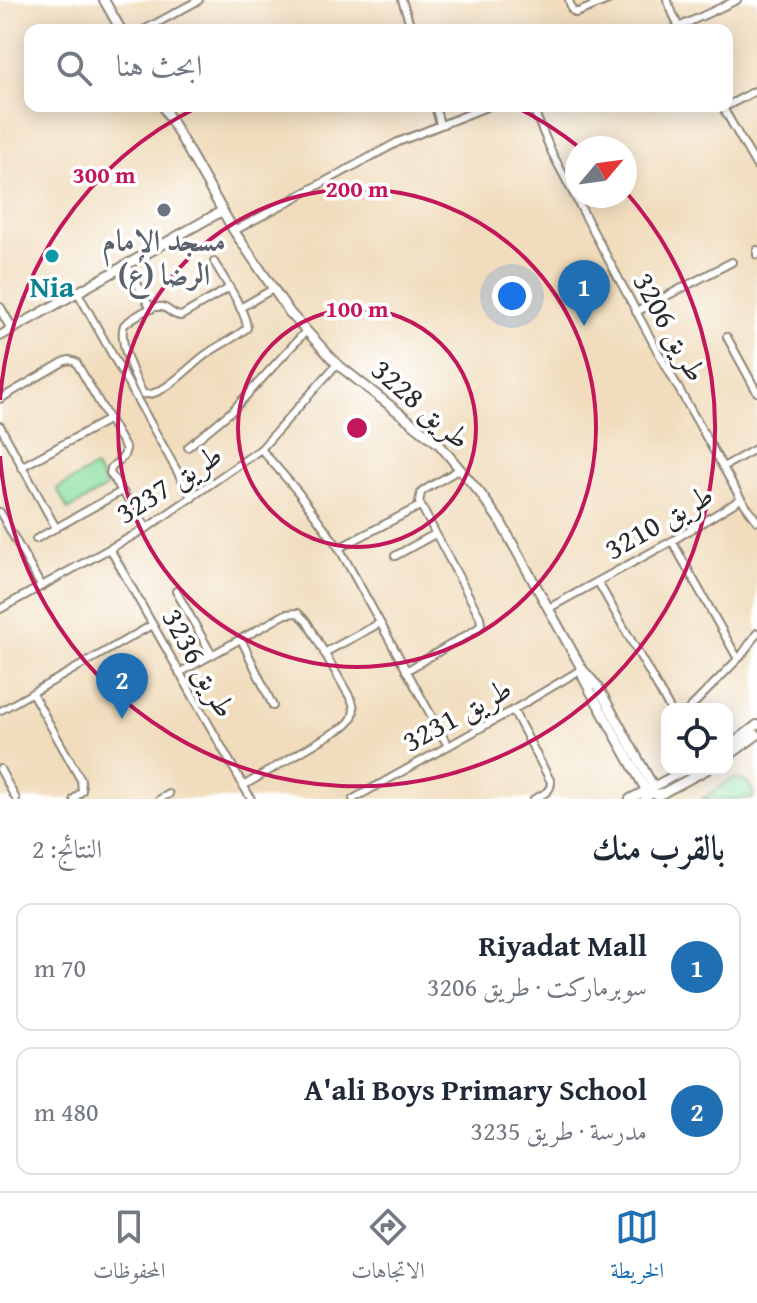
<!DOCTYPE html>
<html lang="ar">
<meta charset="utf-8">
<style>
:root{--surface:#fff;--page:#f6f6f7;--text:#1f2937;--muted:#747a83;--line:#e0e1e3;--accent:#1f6fb2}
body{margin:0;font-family:"Gentium Book Plus",Amiri,serif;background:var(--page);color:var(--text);direction:rtl}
.controls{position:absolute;right:24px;bottom:24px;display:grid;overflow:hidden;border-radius:16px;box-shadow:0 4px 20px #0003}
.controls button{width:72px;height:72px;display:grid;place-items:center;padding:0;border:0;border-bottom:2px solid var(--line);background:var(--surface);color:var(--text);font:40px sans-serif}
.compass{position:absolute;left:565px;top:136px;width:72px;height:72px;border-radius:50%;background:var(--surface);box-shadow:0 4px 20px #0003;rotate:61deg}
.you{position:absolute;left:512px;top:296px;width:28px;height:28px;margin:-20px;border:6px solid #fff;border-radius:50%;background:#1a73e8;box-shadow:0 0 0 12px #1a73e833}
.badge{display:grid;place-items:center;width:52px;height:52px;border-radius:50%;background:var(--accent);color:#fff;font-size:26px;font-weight:700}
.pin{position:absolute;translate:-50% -66px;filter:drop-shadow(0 2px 4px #0008)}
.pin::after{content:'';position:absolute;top:42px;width:28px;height:24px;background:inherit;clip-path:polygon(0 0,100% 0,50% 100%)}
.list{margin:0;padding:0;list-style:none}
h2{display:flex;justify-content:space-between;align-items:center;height:104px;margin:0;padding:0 32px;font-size:34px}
h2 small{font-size:26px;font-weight:400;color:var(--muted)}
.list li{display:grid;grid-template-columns:52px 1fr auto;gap:24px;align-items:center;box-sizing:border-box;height:128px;margin:0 16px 16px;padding:0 16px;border:2px solid var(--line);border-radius:16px}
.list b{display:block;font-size:30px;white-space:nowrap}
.list p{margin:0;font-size:26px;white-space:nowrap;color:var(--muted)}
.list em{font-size:26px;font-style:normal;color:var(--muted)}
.icon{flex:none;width:44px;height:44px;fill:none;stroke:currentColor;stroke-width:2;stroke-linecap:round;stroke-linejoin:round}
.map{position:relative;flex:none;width:757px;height:799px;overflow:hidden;direction:ltr}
.search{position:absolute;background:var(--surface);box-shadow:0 4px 20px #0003;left:24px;right:24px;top:24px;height:88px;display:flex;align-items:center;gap:20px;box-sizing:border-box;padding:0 28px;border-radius:16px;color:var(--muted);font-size:30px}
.sheet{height:392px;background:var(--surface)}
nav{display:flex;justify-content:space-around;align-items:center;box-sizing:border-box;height:112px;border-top:2px solid var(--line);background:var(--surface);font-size:22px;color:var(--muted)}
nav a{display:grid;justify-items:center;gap:4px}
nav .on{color:var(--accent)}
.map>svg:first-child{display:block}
.green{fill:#8de0a1;stroke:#5c8666;stroke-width:2}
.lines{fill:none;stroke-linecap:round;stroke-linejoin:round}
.pedestrian-casing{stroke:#8e8474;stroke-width:9}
.minor-casing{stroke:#8e8474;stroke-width:10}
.tertiary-casing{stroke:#8e8474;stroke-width:12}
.pedestrian{stroke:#fff;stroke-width:5}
.minor{stroke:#fff;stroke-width:6}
.tertiary{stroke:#fff;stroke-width:8}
.ring{fill:none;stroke:#c2185b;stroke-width:4}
.worship-dot{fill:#6b7280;stroke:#fff;stroke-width:3}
.culture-dot{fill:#0f9aa8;stroke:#fff;stroke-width:3}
.labels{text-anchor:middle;stroke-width:7;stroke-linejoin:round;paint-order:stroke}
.worship-label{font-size:30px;font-weight:bold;fill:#5b616d;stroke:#fff}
.culture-label{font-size:30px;font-weight:bold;fill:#0d838f;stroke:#fff}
.street-label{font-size:30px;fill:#2b2b2b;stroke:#fff}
.centre{fill:#c2185b;stroke:#fff;stroke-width:4}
.ring-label{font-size:24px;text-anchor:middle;font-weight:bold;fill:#c2185b;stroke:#fff;stroke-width:7;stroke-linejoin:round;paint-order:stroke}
</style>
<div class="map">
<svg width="757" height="799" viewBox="0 0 757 799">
<rect width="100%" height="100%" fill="#fff"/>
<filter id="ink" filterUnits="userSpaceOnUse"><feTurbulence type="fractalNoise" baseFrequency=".0125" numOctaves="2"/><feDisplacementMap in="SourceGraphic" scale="16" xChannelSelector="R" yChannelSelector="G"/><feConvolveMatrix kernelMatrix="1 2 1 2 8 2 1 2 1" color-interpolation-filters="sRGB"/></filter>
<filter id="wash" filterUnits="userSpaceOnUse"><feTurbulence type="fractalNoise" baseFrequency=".006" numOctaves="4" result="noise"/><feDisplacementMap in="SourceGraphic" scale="32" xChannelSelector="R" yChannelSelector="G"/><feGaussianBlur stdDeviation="1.8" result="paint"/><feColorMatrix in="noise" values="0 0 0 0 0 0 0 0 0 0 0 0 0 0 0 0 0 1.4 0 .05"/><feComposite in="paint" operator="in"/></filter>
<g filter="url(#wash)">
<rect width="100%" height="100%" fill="#f1ddbd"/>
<g class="green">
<path d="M 95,467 L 107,487 L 68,510 L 57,489 Z"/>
<path d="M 733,778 C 746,779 754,785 753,799 L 702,799 Z"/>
</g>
</g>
<g filter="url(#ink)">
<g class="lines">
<defs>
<path id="pedestrian" d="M 0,711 L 32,693"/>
<g id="minor">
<path d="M 402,0 L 412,30"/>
<path d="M 569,0 L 572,10 L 576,13 L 608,0"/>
<path d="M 667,0 L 680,30"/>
<path d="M 144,30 L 199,0"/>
<path d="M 672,30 L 737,0"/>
<path d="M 435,106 L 440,124"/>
<path d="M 532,106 L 552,153 L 591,227 L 658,352 L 741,499 L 757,521"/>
<path d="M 722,106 L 757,167"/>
<path d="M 723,108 L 757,90"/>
<path d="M 234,231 L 398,142 L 489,106"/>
<path d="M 757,250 L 757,255"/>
<path d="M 214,262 C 223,277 247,313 247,328 C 235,338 221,344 208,353 C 192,363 163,398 143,394 C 135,379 118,342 124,325 C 132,318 151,305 162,307 C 171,309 170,315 181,316 L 229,288"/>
<path d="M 127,265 L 151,309"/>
<path d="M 78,293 L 192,498"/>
<path d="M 240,308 L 273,289"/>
<path d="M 636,312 L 732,262"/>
<path d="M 727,337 L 757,392"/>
<path d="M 0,399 L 65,361 L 70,360 L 76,362 L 126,449 L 124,456 L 111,468 L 110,473 L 147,528"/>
<path d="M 0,426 L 56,528"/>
<path d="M 188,447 L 233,410 L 306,331"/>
<path d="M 261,449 L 298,492 L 339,548 L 448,746"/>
<path d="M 21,467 L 108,420"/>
<path d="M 723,467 L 757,448"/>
<path d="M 0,512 L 41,586"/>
<path d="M 36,539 L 122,491"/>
<path d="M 672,541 L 738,659"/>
<path d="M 339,548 L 420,506"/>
<path d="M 110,549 L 251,799"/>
<path d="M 395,556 L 435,534"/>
<path d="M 598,582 L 670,709"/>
<path d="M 176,591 L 212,655"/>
<path d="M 549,608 L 672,541 L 741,499"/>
<path d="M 0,609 L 147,528 L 261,449 L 337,364"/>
<path d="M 241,639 L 273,706"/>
<path d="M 324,653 L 380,623"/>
<path d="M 406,671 L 478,628 L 481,624 L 480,617 L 419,502 L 421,493 L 424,490 L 460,469"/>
<path d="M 179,673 L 286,614 L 298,613 L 307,622 L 352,701 C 356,711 353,720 345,726 L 243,786"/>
<path d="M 689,709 L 741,656 L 757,633"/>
<path d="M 513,710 L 551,782 C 551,792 542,795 534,799"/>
<path d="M 0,769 L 16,799"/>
<path d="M 74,799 L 82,791 L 81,780 L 32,693 L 152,625"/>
<path d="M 160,799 L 169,794"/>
<path d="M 353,799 L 513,710 L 582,669"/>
</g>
<g id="tertiary">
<path d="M 104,0 L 121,30"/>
<path d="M 163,106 L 234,231 L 290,313 L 337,364 L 439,444 L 480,493 L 500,521 L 582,669 L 598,687 L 653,786 L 651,793 L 645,799"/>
<path d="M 0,308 L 12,329"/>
<path d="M 0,336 L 222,211"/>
<path d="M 582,670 L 583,677 L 591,692 L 646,790 L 654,794 L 663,793"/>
<path d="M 727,748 L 757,725"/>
<path d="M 727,757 L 757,735"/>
<path d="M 659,795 L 708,769"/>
<path d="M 630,799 L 687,769"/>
</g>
</defs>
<use href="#pedestrian" class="pedestrian-casing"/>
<use href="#minor" class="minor-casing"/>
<use href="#tertiary" class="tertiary-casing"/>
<use href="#pedestrian" class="pedestrian"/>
<use href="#minor" class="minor"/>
<use href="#tertiary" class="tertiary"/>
</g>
</g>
<g class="ring">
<circle cx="357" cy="428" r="119"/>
<circle cx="357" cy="428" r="239"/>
<path d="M0 400A358 358 0 0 1 200 106M514 106A358 358 0 0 1 580 148M625 191A358 358 0 1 1 0 456"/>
</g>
<circle class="worship-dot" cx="164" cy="210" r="8"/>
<circle class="culture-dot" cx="52" cy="256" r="8"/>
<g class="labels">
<g class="worship-label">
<text x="164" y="251">مسجد الإمام<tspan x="164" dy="34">الرضا (ع)</tspan></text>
</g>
<g class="culture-label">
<text x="52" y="297">Nia</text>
</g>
<g class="street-label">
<text transform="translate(670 327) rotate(61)" y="10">طريق 3206</text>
<text transform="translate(421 404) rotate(41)" y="10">طريق 3228</text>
<text transform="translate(169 484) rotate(-33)" y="10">طريق 3237</text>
<text transform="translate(659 522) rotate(-30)" y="10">طريق 3210</text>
<text transform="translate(199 663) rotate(61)" y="10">طريق 3236</text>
<text transform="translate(457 715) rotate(-29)" y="10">طريق 3231</text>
</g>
</g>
<circle cx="357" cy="428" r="12" class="centre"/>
<g class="ring-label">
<text x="104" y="183">300 m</text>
<text x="357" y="197">200 m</text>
<text x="357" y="317">100 m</text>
</g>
</svg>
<div class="controls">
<button><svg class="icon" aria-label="locate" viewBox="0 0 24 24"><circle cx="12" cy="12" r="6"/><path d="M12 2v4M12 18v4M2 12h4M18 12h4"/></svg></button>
</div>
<svg class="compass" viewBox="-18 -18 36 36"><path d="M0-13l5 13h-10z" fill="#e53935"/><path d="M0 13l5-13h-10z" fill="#747a83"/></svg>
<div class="you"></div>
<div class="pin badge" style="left:584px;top:326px">1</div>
<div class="pin badge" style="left:122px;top:719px">2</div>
<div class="search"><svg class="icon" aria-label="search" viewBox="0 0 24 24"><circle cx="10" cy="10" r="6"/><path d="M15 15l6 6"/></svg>ابحث هنا</div>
</div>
<section class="sheet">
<h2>بالقرب منك<small>النتائج: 2</small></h2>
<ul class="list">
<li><span class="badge">1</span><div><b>Riyadat Mall</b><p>سوبرماركت · طريق 3206</p></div><em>70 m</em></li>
<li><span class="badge">2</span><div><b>A'ali Boys Primary School</b><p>مدرسة · طريق 3235</p></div><em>480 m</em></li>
</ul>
</section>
<nav>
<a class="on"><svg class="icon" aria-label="map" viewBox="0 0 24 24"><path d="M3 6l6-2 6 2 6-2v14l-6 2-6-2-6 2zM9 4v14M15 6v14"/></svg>الخريطة</a>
<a><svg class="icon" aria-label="directions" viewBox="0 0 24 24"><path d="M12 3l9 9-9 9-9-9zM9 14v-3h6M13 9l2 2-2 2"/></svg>الاتجاهات</a>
<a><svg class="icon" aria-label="saved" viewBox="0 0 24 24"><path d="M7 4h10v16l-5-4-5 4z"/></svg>المحفوظات</a>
</nav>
